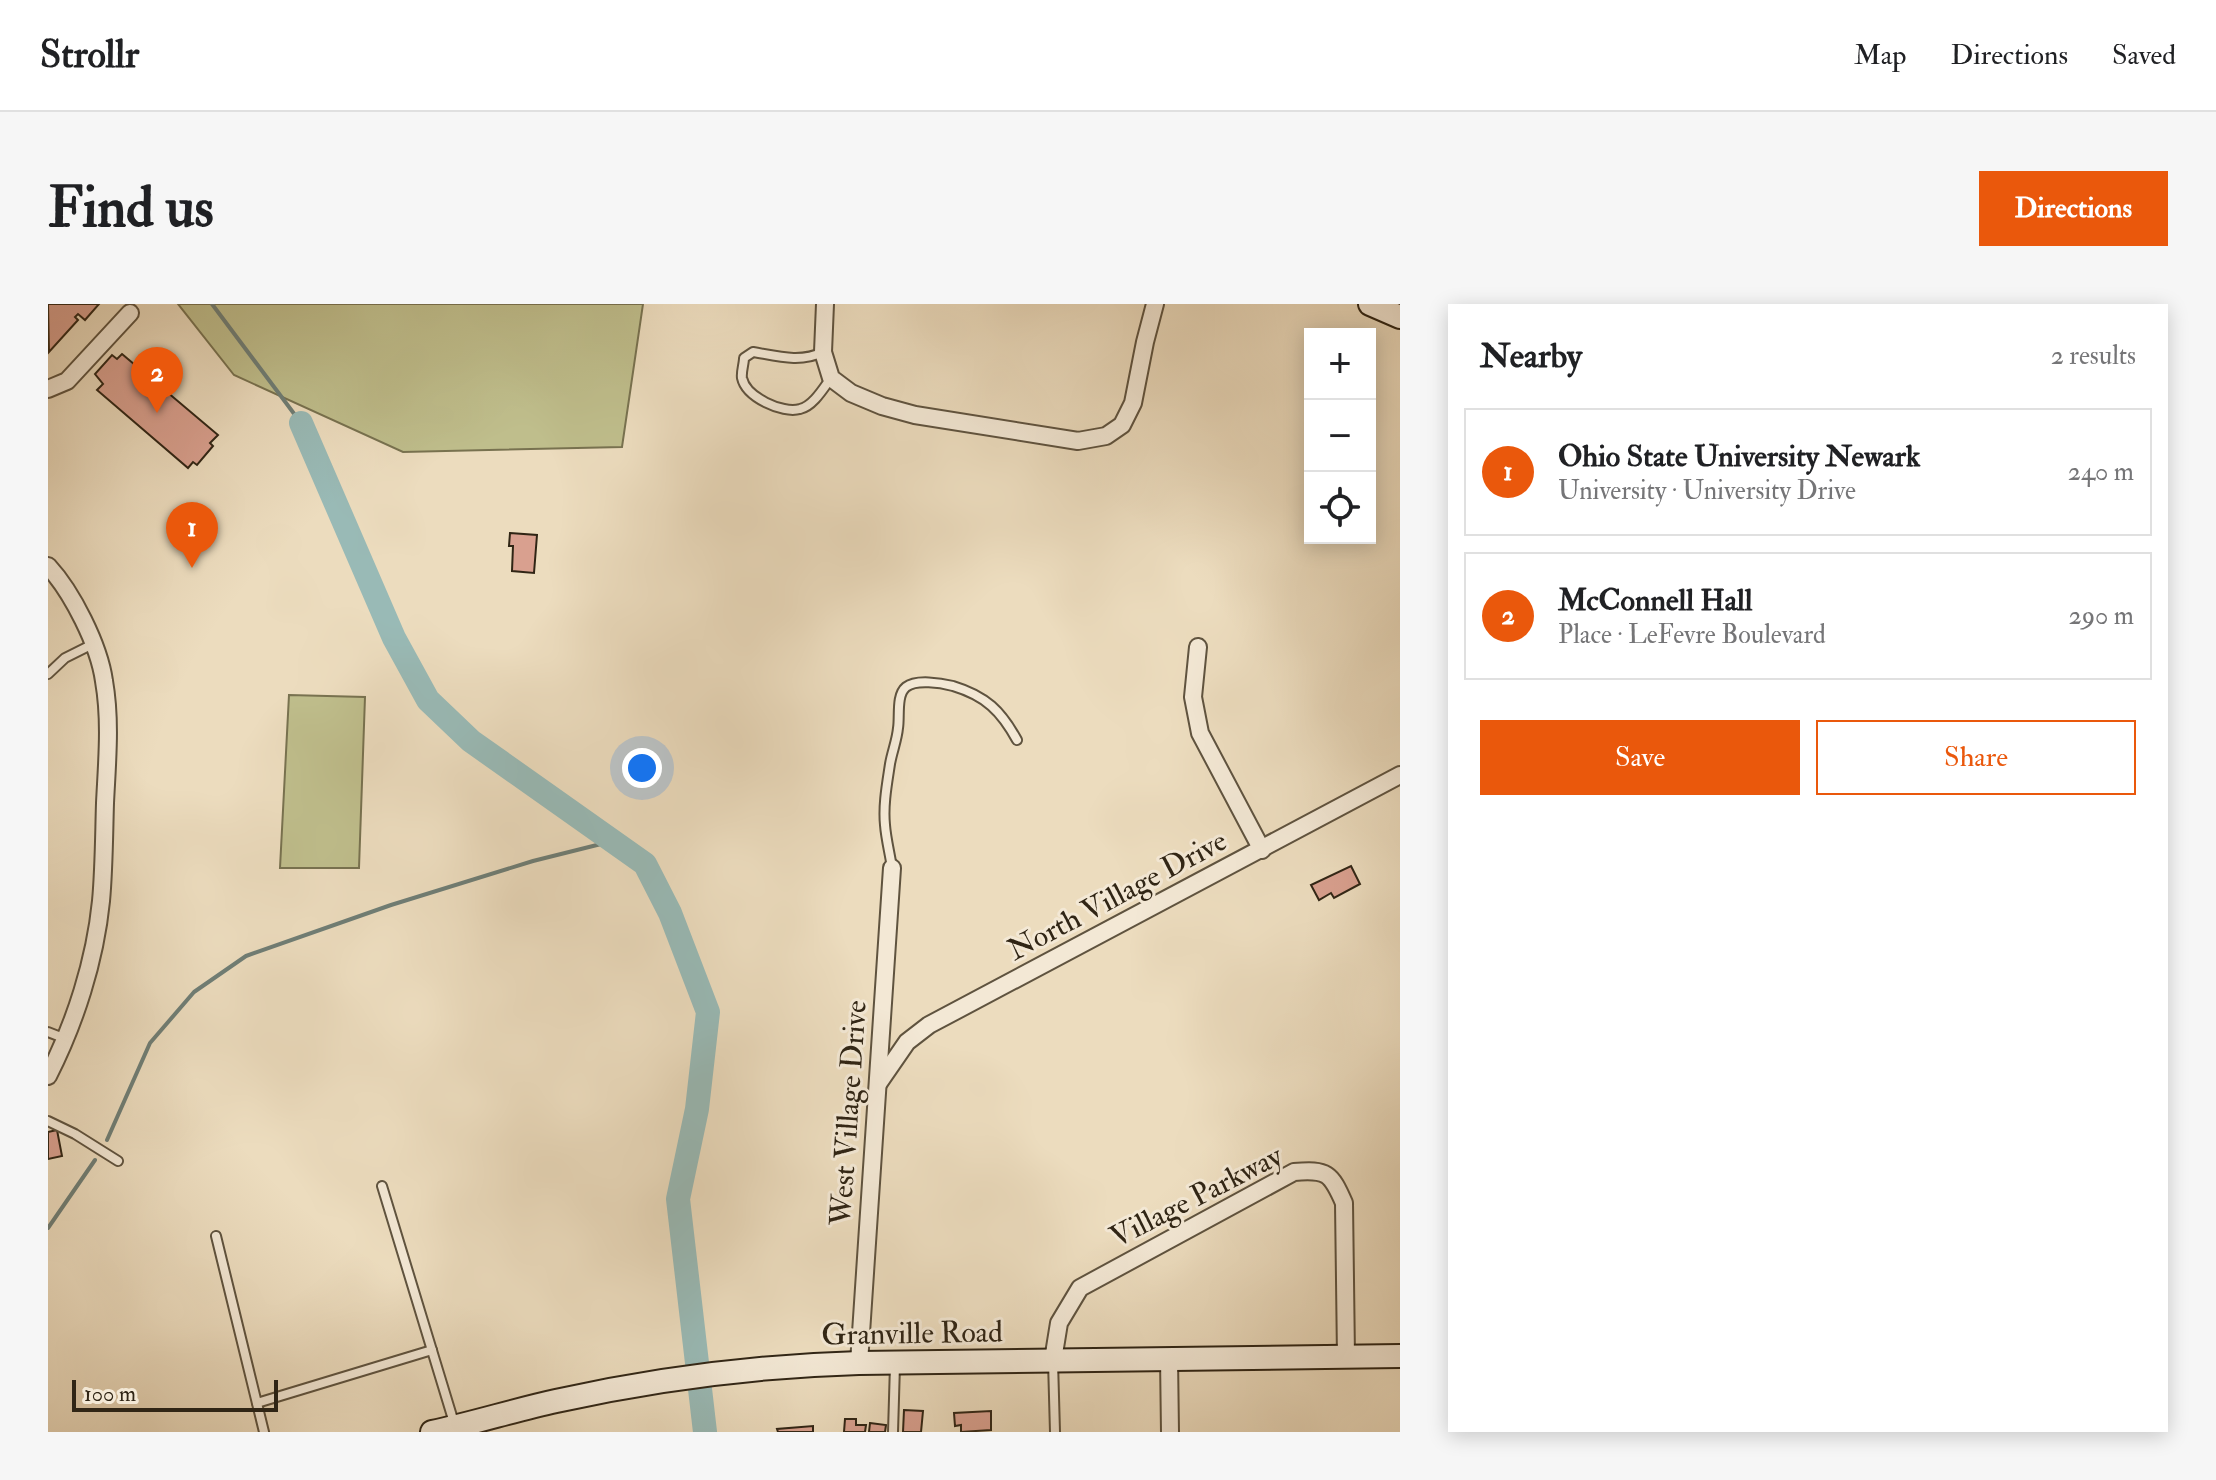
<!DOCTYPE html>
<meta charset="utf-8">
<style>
:root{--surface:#fff;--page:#f6f6f6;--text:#202124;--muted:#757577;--line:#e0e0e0;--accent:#ea580c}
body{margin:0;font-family:"IM FELL Double Pica",serif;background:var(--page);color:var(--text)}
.controls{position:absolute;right:24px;top:24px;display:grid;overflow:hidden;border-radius:0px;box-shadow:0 4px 20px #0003}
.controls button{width:72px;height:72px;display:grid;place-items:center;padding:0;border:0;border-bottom:2px solid var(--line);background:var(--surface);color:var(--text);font:40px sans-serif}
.scale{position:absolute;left:24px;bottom:20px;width:206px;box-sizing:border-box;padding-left:8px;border:4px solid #302515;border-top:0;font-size:22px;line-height:28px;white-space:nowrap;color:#302515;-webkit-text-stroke:6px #f3e8d5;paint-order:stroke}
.you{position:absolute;left:594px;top:464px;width:28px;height:28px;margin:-20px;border:6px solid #fff;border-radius:50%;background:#1a73e8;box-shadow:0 0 0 12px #1a73e833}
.badge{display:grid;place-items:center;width:52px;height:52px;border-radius:50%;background:var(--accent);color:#fff;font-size:26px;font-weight:700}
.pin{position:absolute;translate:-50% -66px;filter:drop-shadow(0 2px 4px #0008)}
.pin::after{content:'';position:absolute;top:42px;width:28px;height:24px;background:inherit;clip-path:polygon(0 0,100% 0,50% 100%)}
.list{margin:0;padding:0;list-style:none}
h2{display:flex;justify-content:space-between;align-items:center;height:104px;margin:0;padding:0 32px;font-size:34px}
h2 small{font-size:26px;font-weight:400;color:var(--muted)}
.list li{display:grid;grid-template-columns:52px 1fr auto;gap:24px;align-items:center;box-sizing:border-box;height:128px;margin:0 16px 16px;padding:0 16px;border:2px solid var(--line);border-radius:0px}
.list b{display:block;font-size:30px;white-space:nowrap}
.list p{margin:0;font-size:26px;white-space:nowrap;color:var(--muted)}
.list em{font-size:26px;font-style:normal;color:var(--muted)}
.actions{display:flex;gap:16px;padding:24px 32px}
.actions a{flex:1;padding:18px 0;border:2px solid var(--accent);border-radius:0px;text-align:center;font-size:28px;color:var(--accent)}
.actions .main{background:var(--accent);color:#fff}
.icon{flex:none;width:44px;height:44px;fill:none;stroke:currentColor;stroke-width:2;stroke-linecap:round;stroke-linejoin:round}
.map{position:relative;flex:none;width:1352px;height:1128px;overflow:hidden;border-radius:0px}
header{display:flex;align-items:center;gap:48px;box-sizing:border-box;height:112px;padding:0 40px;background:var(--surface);border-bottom:2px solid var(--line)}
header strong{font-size:38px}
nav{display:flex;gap:44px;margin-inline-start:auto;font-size:28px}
.intro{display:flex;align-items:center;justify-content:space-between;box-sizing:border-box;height:192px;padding:0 48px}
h1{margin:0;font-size:56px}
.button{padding:20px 36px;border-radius:0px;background:var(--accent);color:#fff;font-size:28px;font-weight:700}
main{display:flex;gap:48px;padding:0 48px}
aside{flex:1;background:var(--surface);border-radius:0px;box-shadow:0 4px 20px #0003}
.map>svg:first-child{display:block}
.green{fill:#bfbe8c;stroke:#787250;stroke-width:2}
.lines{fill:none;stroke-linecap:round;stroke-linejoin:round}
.stream{stroke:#6f7e76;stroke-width:4}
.river{stroke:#99bab6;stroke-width:24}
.building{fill:#d9a08f;stroke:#302515;stroke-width:2}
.lane-casing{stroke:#5f533f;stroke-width:12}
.street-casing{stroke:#5f533f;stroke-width:20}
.secondary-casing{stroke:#302515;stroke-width:26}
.lane{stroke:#f3e8d5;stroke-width:8}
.street{stroke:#f3e8d5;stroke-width:16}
.secondary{stroke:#f3e8d5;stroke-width:22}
.labels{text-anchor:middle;stroke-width:6;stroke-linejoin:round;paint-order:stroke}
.street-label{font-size:30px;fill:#302515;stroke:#f3e8d5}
</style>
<header>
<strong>Strollr</strong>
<nav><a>Map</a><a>Directions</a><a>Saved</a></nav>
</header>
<div class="intro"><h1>Find us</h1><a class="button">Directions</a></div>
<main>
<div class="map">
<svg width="1352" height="1128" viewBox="0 0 1352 1128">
<rect width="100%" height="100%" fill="#ecdcbe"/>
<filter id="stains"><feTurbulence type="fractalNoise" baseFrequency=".0025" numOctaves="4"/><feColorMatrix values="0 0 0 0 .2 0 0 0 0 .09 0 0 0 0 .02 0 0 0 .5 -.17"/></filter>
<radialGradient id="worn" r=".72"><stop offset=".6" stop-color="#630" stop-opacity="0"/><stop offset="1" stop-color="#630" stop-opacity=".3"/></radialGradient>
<g class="green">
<path d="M 130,0 L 595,0 L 574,143 L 355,148 L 186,71 Z"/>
<path d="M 241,391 L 317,393 L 311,564 L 232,564 Z"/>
</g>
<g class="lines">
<g class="stream">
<path d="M 164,0 L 253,119"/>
<path d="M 59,836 L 102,739 L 146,688 L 198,652 L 343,601 L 485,557 L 565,537"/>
<path d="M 0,924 L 47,856"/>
</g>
<path class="river" d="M 253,119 L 346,334 L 380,396 L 423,437 L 597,560 L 622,609 L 660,708 L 649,805 L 630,895 L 657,1128"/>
</g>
<g class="building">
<path d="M 0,0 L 51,0 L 37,16 L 30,10 L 27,13 L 30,16 L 1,48 Z"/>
<path d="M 74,50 L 170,131 L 162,139 L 165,142 L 149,161 L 145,158 L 140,164 L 49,86 L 55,80 L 47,70 L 64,51 L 69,55 Z"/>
<path d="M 462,229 L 489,231 L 486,269 L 464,267 L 465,242 L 461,242 Z"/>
<path d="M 1303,562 L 1312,580 L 1286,594 L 1283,589 L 1271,596 L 1263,581 Z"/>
<path d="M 9,826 L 14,852 L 0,855 L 0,828 Z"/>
<path d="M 856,1106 L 875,1107 L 873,1128 L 855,1128 Z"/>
<path d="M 943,1107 L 943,1126 L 913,1128 L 913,1121 L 907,1122 L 906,1109 Z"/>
<path d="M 797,1115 L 808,1115 L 808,1121 L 818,1121 L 817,1128 L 796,1128 Z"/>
<path d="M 822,1119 L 838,1121 L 837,1128 L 821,1128 Z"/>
<path d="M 765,1122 L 765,1128 L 730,1128 L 729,1125 Z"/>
</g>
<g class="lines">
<defs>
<g id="lane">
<path d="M 775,48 C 752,59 729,52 705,48 L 696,54 C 696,60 693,68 694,74 C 698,93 734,110 752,105 C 765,102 775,85 783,74"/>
<path d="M 0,370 L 17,354 L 45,340"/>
<path d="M 844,564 C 842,550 838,535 837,521 C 835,501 839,480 842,460 C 844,448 849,436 850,424 C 852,413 848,391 858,383 C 868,375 893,379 905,382 C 938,392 953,407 969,436"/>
<path d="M 0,728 L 18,735"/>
<path d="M 0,817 L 27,830 L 70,857"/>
<path d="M 334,882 L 407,1122"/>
<path d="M 168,932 L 216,1128"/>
<path d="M 1005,1057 L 1007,1128"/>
<path d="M 209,1099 L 384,1046"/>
<path d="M 845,1128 L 847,1061"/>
</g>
<g id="street">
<path d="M 777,0 L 775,48 L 783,74 L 803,89 L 834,102 L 867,111 L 1030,137 L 1058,132 L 1074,121 L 1085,99 L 1097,38 L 1107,0"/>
<path d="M 0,85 L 19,77 L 82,9"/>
<path d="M 0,262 C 24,288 51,341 56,377 C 63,417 59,458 57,499 C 56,531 56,565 53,597 C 47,657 27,719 0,772"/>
<path d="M 1150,343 L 1145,393 L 1152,429 L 1214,546"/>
<path d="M 830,780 L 859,738 L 881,721 L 1352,471"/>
<path d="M 1121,1054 L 1122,1128"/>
<path d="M 1005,1056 L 1011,1019 L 1032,984 L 1246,868 C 1279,865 1283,869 1296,899 L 1298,1053"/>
<path d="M 811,1059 L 844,564"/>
</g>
<g id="secondary">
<path d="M 1322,0 L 1352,13"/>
<path d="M 384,1128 C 426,1119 467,1106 508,1097 C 607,1075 709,1062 811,1059 L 1352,1052"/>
</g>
</defs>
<use href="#lane" class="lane-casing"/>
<use href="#street" class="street-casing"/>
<use href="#secondary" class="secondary-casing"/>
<use href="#lane" class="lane"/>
<use href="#street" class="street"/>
<use href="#secondary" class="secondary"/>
</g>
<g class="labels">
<g class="street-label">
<text transform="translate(1069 591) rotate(-28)" y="10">North Village Drive</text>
<text transform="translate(800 809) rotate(-86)" y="10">West Village Drive</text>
<text transform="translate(1148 892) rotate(-27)" y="10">Village Parkway</text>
<text transform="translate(864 1029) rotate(-1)" y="10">Granville Road</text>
</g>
</g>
<rect width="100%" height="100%" filter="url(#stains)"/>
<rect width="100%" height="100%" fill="url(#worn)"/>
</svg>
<div class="controls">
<button>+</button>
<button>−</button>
<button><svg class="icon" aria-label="locate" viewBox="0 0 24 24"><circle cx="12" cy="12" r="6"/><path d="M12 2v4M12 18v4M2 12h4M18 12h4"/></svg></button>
</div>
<div class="scale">100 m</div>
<div class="you"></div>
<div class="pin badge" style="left:144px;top:264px">1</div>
<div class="pin badge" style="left:109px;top:109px">2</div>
</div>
<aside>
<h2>Nearby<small>2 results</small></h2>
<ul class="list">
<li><span class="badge">1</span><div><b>Ohio State University Newark</b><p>University · University Drive</p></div><em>240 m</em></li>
<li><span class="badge">2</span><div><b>McConnell Hall</b><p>Place · LeFevre Boulevard</p></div><em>290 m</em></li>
</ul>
<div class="actions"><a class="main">Save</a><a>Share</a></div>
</aside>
</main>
